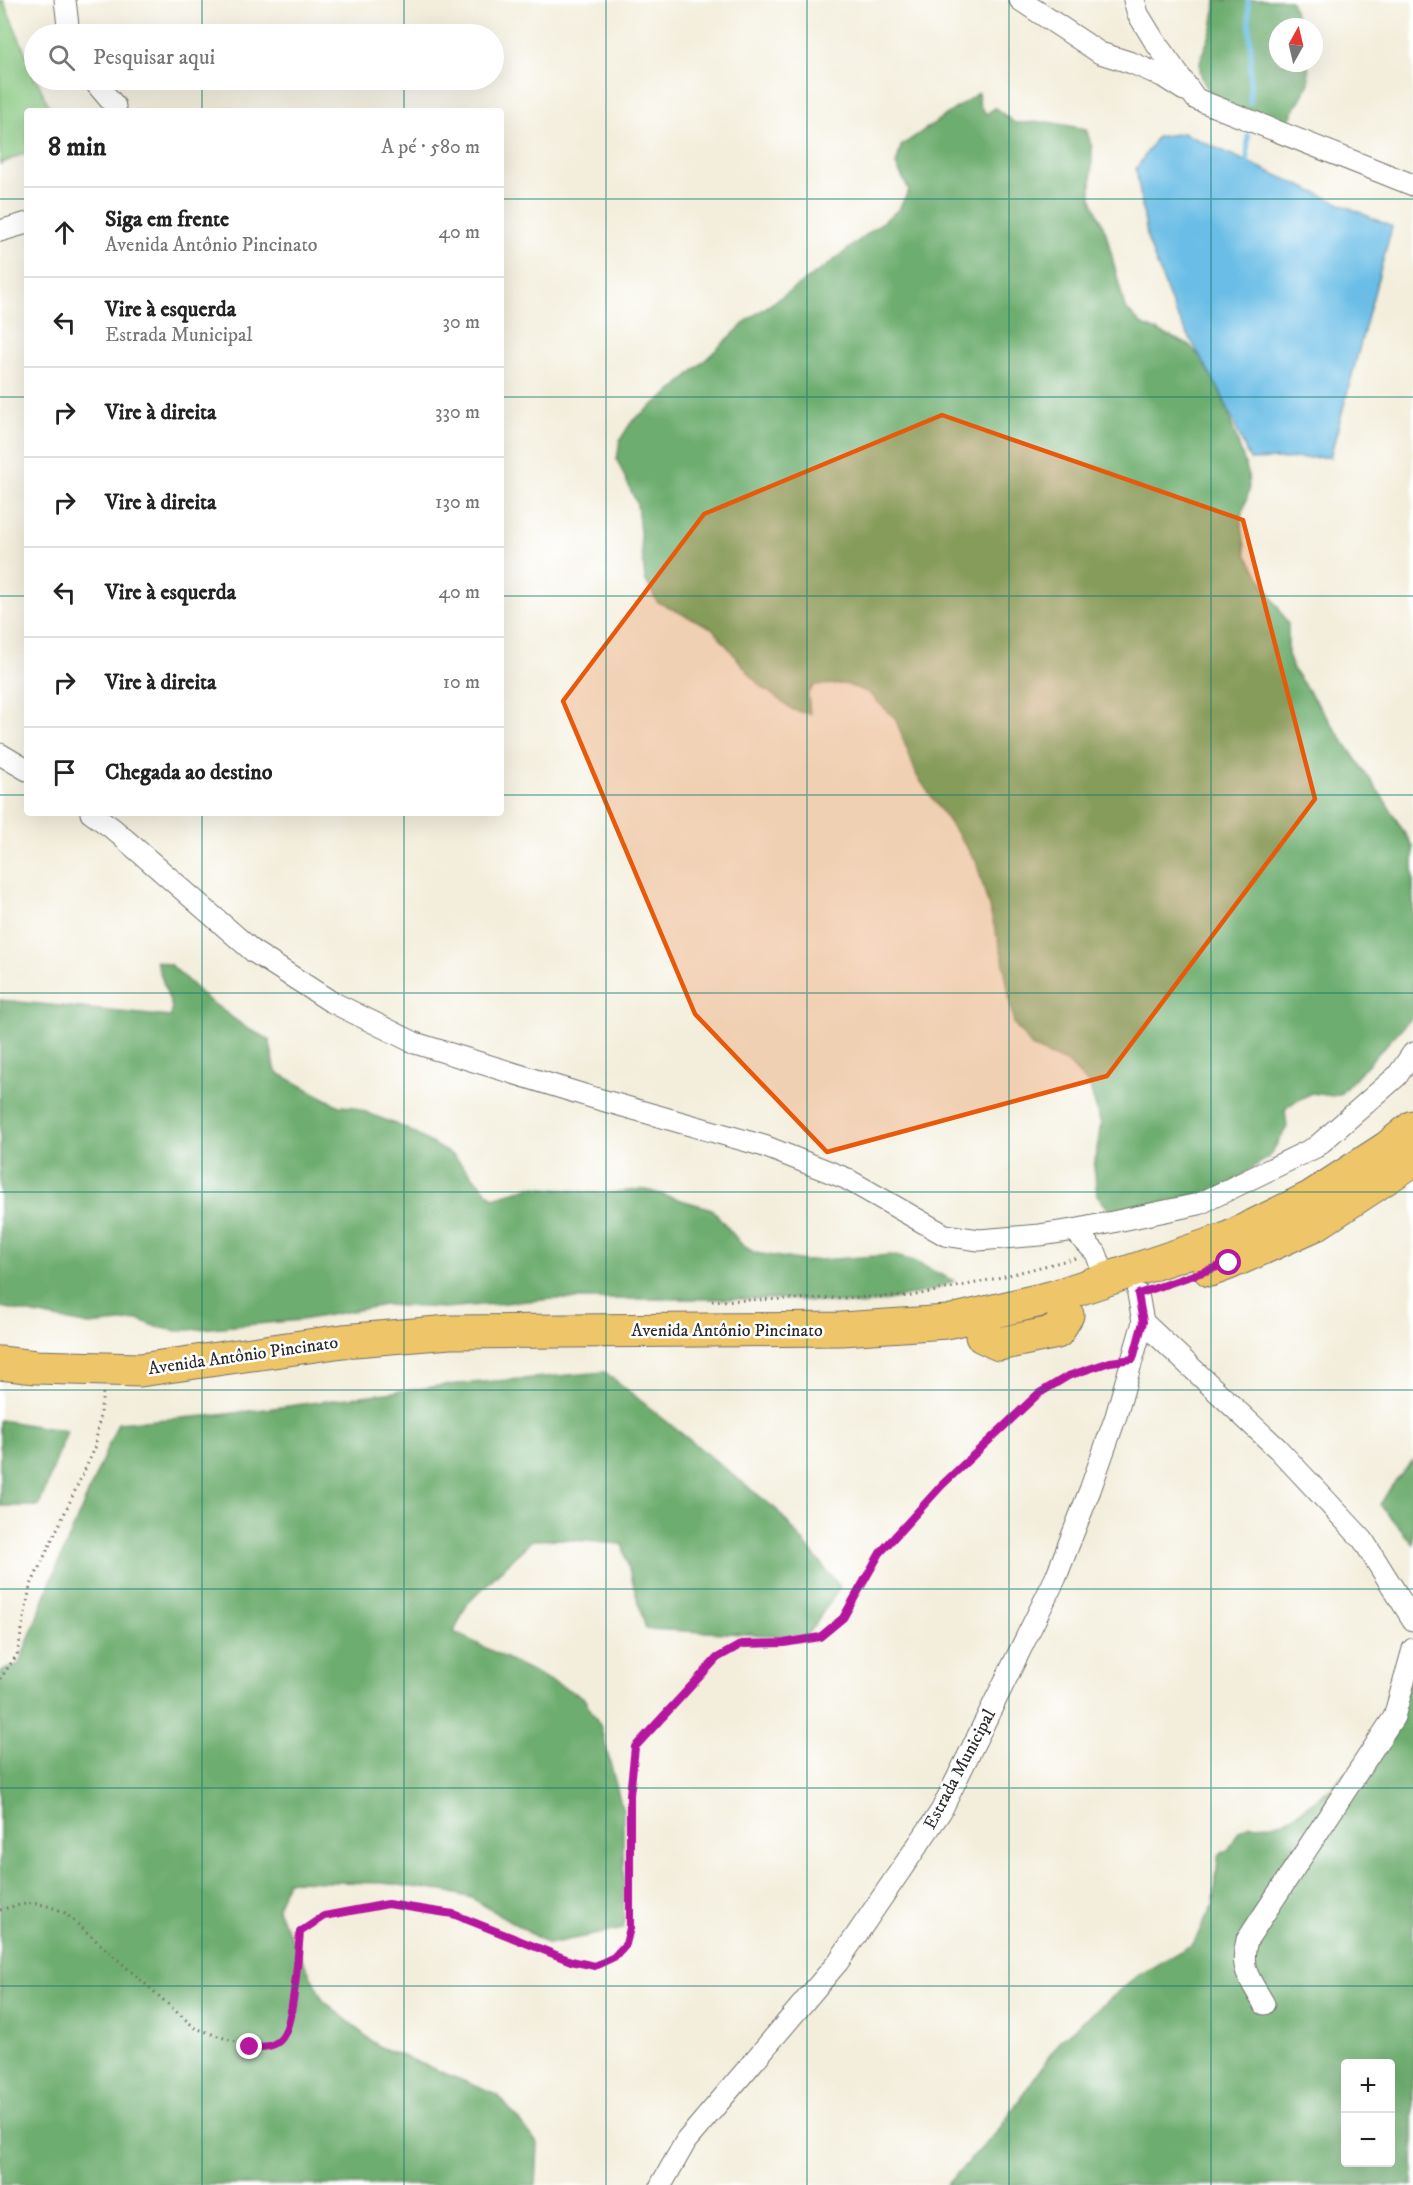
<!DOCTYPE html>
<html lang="pt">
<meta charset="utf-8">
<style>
:root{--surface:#fff;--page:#f6f6f6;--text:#222;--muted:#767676;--line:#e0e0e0}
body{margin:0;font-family:"IM FELL DW Pica",serif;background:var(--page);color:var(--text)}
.controls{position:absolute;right:18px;bottom:18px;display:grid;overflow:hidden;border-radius:6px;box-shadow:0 6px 24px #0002}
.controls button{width:54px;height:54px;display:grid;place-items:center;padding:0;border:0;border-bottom:2px solid var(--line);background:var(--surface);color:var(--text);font:30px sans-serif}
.compass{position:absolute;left:1269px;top:18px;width:54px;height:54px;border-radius:50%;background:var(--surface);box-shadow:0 6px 24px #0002;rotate:8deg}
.stop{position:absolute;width:18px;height:18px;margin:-14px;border:4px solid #b5179e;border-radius:50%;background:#fff}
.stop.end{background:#b5179e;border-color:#fff;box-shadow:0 2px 6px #0008}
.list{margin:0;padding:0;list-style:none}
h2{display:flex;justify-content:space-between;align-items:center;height:78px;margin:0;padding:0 24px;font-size:26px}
h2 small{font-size:20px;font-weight:400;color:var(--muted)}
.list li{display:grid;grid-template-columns:39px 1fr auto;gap:18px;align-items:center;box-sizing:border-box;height:90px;padding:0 24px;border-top:2px solid var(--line)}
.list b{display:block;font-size:22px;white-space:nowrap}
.list p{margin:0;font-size:20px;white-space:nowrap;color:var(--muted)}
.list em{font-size:20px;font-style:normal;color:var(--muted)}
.icon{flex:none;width:33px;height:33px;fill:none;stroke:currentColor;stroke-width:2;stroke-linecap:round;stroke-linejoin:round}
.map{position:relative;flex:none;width:1413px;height:2185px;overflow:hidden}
.search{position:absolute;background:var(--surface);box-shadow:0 6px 24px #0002;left:24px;top:24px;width:480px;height:66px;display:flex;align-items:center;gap:15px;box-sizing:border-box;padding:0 21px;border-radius:33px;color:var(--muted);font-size:22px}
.panel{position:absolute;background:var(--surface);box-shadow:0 6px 24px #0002;left:24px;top:108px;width:480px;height:708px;border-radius:6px}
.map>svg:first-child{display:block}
.green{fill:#88c981;stroke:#5a7a56;stroke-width:1.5}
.forest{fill:#6ead6f;stroke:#4c6c4d;stroke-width:1.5;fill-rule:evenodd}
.water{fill:#6abde6;stroke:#4a7488;stroke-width:1.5}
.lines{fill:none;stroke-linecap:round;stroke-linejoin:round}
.stream{stroke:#6abde6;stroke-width:5}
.minor-casing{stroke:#716f69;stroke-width:23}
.primary-casing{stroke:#716f69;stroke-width:35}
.path{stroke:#716f69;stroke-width:3;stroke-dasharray:1.5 4.5;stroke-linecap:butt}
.minor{stroke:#fff;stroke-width:21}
.primary{stroke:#eec569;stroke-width:33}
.route{stroke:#b5179e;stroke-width:8}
.marked{fill:#e8590c;fill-opacity:0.2;stroke:#e8590c;stroke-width:4.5;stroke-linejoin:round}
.grid{fill:none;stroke:#0f766e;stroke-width:1.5;stroke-opacity:0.55}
.labels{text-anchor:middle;stroke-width:5;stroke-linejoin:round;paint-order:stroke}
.street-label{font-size:18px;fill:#2b2b2b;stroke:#fff}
</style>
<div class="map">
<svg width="1413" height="2185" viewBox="0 0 1413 2185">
<rect width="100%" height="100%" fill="#fff"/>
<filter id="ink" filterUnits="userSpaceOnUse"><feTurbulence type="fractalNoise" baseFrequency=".0167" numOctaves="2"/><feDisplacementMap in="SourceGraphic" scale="12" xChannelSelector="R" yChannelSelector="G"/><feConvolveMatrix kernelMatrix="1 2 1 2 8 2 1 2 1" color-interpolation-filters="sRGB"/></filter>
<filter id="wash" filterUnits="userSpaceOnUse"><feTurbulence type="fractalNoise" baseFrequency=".008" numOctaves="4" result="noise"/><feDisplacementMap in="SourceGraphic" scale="24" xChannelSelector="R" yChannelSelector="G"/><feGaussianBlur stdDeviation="1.35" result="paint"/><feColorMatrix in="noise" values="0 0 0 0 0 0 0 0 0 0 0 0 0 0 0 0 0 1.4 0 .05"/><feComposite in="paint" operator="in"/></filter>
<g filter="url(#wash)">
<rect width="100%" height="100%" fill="#f3eedc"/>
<path class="green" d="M 0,0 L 3,0 L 34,73 L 34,80 L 37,80 L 51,111 L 27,111 L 27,152 L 0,164 Z"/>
<g class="forest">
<path d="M 1216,0 L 1291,0 L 1299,27 L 1278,27 L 1278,63 L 1308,63 L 1309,83 L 1284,129 C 1255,118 1198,103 1200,64 C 1201,52 1209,40 1212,28 C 1214,19 1215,9 1216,0 Z"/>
<path d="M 978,93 L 980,106 L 986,114 L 995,108 L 1015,123 L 1048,122 L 1086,129 L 1092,148 L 1091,197 L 1106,233 L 1125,308 L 1141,324 L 1189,345 L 1205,362 L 1222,395 L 1248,473 L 1249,491 L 1241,518 L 1246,554 L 1288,624 L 1288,654 L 1293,669 L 1385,801 L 1413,847 L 1413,1016 L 1341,1093 L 1333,1096 L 1311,1093 L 1288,1106 L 1285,1110 L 1287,1127 L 1269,1157 L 1221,1189 L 1113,1215 L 1097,1195 L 1094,1167 L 1101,1124 L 1089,1085 L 1068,1063 L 1033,1048 L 1014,1024 L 1002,954 L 976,861 L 917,776 L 895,718 L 867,692 L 845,684 L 815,685 L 808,694 L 810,714 L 793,710 L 758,684 L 712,628 L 657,602 L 645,579 L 637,504 L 617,460 L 620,440 L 632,421 L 674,389 L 749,319 L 829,264 L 899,209 L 909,190 L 896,165 L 901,146 Z"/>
<path d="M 156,961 L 171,965 L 206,998 L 248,1029 L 269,1039 L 276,1072 L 339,1106 L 353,1107 L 405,1128 L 454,1156 L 493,1198 L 531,1187 L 603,1194 L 643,1189 L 712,1209 L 742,1245 L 755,1253 L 805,1261 L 891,1255 L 911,1260 L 954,1281 L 933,1290 L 865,1305 L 788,1299 L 553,1299 L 444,1308 L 385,1305 L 301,1320 L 177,1331 L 157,1327 L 140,1320 L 89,1325 L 0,1307 L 0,1000 L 171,1017 L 172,1008 Z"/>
<path d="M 605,1372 L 777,1510 L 840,1587 L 806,1637 L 646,1629 L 622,1544 L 561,1539 L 532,1540 L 467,1604 L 454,1632 L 583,1697 L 600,1725 L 623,1811 L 624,1929 L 548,1944 L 472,1898 L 444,1891 L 383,1883 L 287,1881 L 277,1909 L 323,2000 L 378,2046 L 498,2095 L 538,2144 L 536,2185 L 0,2185 L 0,1672 L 19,1664 L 51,1581 L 118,1423 L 219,1415 L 447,1385 Z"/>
<path d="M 0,1420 L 67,1431 L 39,1506 L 0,1506 Z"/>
<path d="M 1413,1460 L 1413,1544 L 1380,1505 L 1391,1487 Z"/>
<path d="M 1413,1675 L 1413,2185 L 946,2185 L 998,2131 L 1060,2040 L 1139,1975 L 1193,1944 L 1214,1903 L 1218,1856 L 1229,1849 L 1239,1831 L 1250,1825 L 1276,1824 L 1292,1817 L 1331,1788 L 1387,1731 ZM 1346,2064 L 1390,2064 L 1390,2162 L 1346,2162 Z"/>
</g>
<path class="water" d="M 1183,133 L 1392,227 L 1330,457 L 1250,460 L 1221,393 L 1175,312 L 1148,241 L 1136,169 L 1157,137 Z"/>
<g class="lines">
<g class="stream">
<path d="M 1248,0 L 1251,53 L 1250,103"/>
<path d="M 1247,162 L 1248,136"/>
</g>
</g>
</g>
<g filter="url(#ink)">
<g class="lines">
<defs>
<g id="minor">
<path d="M 65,0 L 69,34"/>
<path d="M 1020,0 L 1100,53 L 1132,63 L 1162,76 L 1184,90"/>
<path d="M 1134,0 L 1138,14 L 1155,42 L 1196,99 L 1413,185"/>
<path d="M 93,80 L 115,106 L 115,111"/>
<path d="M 0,231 L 27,223"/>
<path d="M 0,754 L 27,770"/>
<path d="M 91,813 L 112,828 L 254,952 L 330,1001 L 415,1043 L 591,1097 L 764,1146 L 845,1178 L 945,1235 L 979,1240 L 1040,1235 L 1074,1230 L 1096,1253 L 1106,1281"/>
<path d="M 1074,1230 L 1199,1204 L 1316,1147 L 1397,1076 L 1413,1053"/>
<path d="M 1143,1322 L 1278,1449 L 1363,1540 L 1413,1620"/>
<path d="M 1264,2004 C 1250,1979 1239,1969 1247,1940 L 1394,1717 L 1413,1649"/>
<path d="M 661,2185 L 686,2141 L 838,1962 L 941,1811 L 1056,1577 L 1090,1490 L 1116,1416 L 1143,1322 L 1138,1294"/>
</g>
<g id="primary">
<path d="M 1210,1270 L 1229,1263 L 1316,1224 L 1413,1160"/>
<path d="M 982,1336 L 999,1344 L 1057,1332 L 1067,1315"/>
<path d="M 0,1363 L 36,1367 L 140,1370 L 343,1341 L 450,1332 L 842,1329 L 947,1322 L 1054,1297 L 1227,1239 L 1310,1198 L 1387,1148 L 1413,1127"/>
</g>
</defs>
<use href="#minor" class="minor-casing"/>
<use href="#primary" class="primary-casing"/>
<g class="path">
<path d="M 712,1301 L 911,1296 L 981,1282 L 1076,1258"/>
<path d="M 0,1679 L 17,1655 L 30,1587 L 95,1448 L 103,1393"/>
<path d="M 0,1910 C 28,1902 38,1900 65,1913 L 195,2028 L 250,2047 L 268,2047 L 282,2039 L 290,2022 L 300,1932 L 324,1916 L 388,1904 L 453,1914 L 571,1961 L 595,1966 L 614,1957 L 626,1944 L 630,1928 L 630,1795 L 635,1747 L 717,1658 L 742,1644 L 784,1643 L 820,1637 L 843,1618 L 880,1553 L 942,1485 L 1038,1394 L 1068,1376 L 1113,1362"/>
</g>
<use href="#minor" class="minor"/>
<use href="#primary" class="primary"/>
</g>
</g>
<g class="lines" filter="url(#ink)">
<path class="route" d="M 250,2047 C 261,2047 273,2048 281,2039 C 294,2026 298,1953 300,1932 L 324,1916 L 388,1904 L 453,1914 L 571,1961 L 595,1966 L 614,1957 L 626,1944 L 630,1928 L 630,1795 L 635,1747 L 717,1658 L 742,1644 L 784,1643 L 820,1637 L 843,1618 L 880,1553 L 942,1485 L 1038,1394 L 1068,1376 L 1110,1362 L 1133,1359 L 1143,1322 L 1138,1294 L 1229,1263"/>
</g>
<path class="marked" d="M 942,415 L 1243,520 L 1315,799 L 1107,1076 L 827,1152 L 695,1014 L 563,701 L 704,514 Z"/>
<path class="grid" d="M 202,0 L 202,34M 404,0 L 404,34M 606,0 L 606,2185M 807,0 L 807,2185M 1009,0 L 1009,2185M 1211,0 L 1211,2185M 202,80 L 202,111M 404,80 L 404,111M 0,199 L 27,199M 501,199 L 1413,199M 0,397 L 27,397M 501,397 L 1413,397M 0,596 L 27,596M 501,596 L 1413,596M 0,795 L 27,795M 501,795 L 1413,795M 202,813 L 202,2185M 404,813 L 404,2185M 0,993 L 1413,993M 0,1192 L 1413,1192M 0,1390 L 1413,1390M 0,1589 L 1413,1589M 0,1788 L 1413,1788M 0,1986 L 1413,1986"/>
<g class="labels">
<g class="street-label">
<text x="727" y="1336">Avenida Antônio Pincinato</text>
<text transform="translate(243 1355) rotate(-8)" y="6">Avenida Antônio Pincinato</text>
<text transform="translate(959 1769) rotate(-62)" y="6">Estrada Municipal</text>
</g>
</g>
</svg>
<div class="controls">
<button>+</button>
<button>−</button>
</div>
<svg class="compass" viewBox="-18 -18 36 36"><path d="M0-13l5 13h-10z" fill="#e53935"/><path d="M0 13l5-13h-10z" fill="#767676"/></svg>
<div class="stop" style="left:1229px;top:1263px"></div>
<div class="stop end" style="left:250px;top:2047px"></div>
<div class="search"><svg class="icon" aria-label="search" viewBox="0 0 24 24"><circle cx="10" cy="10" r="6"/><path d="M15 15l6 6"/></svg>Pesquisar aqui</div>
<section class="panel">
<h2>8 min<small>A pé · 580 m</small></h2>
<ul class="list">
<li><svg class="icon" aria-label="ahead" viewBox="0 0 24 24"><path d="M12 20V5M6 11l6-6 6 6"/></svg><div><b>Siga em frente</b><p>Avenida Antônio Pincinato</p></div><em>40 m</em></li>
<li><svg class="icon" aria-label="left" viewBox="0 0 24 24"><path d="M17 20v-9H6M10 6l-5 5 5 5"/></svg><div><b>Vire à esquerda</b><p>Estrada Municipal</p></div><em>30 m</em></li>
<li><svg class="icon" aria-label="right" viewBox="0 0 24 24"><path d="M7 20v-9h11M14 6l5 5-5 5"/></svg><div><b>Vire à direita</b></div><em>330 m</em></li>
<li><svg class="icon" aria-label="right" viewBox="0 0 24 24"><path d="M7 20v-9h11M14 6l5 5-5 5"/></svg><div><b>Vire à direita</b></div><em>130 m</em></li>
<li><svg class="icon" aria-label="left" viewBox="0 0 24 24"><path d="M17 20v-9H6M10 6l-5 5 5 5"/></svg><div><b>Vire à esquerda</b></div><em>40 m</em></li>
<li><svg class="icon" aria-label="right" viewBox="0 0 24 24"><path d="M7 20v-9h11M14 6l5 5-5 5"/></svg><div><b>Vire à direita</b></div><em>10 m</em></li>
<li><svg class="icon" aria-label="arrive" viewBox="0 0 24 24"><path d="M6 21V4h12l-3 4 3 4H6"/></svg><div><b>Chegada ao destino</b></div></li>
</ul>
</section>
</div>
